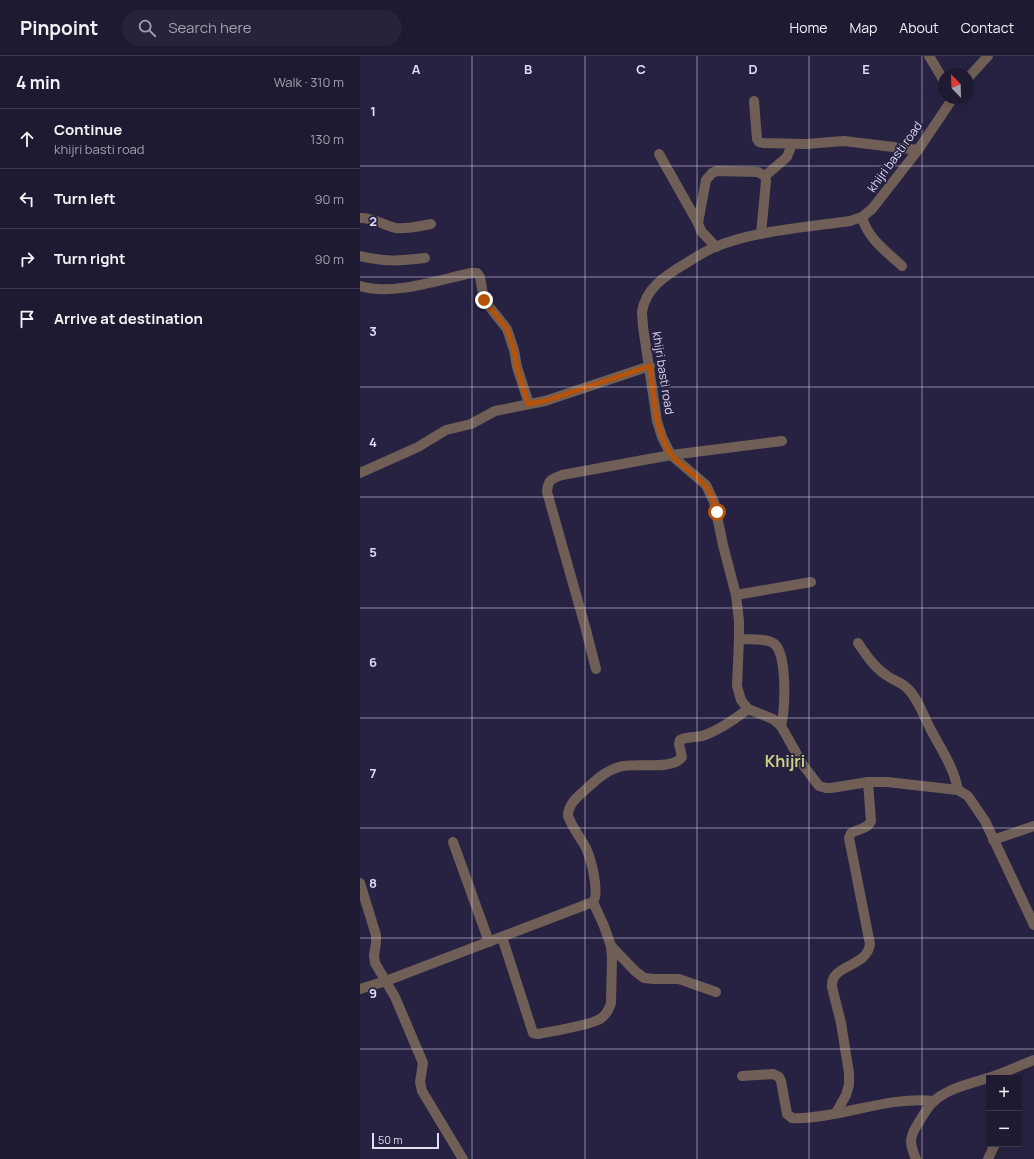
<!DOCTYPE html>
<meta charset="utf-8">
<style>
:root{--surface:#1e1a32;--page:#26233a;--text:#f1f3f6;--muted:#a1a1ac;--line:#3c384d}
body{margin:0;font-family:Manrope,sans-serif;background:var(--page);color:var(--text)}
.controls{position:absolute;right:12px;bottom:12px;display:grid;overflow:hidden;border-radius:0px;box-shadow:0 4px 16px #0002}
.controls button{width:36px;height:36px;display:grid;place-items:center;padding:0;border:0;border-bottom:1px solid var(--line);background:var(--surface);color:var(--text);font:20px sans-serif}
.compass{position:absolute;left:578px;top:12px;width:36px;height:36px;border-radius:50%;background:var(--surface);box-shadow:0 4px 16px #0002;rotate:337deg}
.scale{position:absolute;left:12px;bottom:10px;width:67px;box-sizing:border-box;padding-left:4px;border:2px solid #dfddf2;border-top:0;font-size:11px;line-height:14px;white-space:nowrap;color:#dfddf2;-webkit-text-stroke:3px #282242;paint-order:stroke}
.stop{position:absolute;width:12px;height:12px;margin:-9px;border:3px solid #b45309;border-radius:50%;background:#fff}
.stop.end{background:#b45309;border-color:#fff;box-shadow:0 1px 4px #0008}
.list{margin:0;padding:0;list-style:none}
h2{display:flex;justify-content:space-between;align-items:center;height:52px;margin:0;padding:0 16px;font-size:17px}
h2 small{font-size:13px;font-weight:400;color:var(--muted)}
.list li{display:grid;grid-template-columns:26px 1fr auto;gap:12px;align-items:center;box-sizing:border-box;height:60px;padding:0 16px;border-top:1px solid var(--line)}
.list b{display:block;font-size:15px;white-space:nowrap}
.list p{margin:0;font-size:13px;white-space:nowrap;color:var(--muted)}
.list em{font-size:13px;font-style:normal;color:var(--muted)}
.icon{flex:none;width:22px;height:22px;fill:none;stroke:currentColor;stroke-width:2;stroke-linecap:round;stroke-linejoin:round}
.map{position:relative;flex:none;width:674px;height:1103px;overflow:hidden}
header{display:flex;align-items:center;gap:24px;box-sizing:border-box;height:56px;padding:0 20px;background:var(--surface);border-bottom:1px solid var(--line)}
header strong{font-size:19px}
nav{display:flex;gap:22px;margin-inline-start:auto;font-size:14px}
.search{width:280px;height:36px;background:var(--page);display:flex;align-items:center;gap:10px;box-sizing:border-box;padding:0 14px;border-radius:22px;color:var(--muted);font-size:15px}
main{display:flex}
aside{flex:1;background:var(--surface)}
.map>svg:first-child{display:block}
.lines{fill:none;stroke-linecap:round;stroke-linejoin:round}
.minor{stroke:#705f56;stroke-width:10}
.route{stroke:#b45309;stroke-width:5}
.grid{fill:none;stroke:#dfddf2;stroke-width:1;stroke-opacity:0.55}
.labels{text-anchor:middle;stroke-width:3.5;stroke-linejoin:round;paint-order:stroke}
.street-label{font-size:12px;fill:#dfddf2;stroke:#282242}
.district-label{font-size:16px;font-weight:bold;fill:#ccd082;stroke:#282242}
.grid-label{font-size:13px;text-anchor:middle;font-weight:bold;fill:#dfddf2;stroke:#282242;stroke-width:3.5;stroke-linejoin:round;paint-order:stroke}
</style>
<header>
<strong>Pinpoint</strong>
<div class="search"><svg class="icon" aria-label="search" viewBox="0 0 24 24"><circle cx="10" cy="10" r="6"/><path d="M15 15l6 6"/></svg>Search here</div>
<nav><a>Home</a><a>Map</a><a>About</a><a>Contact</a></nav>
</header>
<main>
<aside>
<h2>4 min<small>Walk · 310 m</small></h2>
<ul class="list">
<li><svg class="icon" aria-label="ahead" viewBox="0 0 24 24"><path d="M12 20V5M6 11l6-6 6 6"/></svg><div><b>Continue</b><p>khijri basti road</p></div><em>130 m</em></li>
<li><svg class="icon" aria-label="left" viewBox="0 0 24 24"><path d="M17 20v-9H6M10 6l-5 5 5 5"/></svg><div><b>Turn left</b></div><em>90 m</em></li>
<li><svg class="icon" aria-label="right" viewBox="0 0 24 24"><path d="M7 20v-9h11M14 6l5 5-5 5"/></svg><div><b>Turn right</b></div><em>90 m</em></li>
<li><svg class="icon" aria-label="arrive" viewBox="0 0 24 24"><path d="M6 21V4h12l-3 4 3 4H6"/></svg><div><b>Arrive at destination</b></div></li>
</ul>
</aside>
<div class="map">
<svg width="674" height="1103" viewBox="0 0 674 1103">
<rect width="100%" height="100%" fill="#282242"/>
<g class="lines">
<g class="minor">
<path d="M 569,0 L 584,25"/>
<path d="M 608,22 L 628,0"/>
<path d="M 593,42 L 558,94 L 512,153 L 502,161 L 490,165 C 448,171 393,175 355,191 C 343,196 333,203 323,209 C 305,220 285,233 282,256 C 282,261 283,266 283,271 L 297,365 L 302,381 L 311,399 L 346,429 L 354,446 L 363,489 L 376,539 L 379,565 L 379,583 L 377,630 L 381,644 L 388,653 L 413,663 L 421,670 L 443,709 L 459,730 L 466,732 L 471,732 L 508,726 L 527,726 L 598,734 L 608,740 L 625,765 L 674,869"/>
<path d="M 394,45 L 397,83 L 399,86 L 403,87 L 446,88 L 484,85 L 558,94"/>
<path d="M 299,98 L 338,167"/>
<path d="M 405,120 L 427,101 L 432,88"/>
<path d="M 502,161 C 508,183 526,195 542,210"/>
<path d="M 0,162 C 13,161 24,170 36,172 C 48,173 60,170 71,168"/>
<path d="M 356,191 L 341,175 L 338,167 L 346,124 L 352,117 L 357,115 L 398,116 L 405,120 L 406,125 L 401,178"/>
<path d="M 0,200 C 26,206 39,205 65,202"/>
<path d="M 0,230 C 33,240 77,224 111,217 L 117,217 L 120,221 L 124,244 L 147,273 L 154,294 L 157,311 L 169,348"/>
<path d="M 0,417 L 58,391 L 86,374 L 111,368 L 135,355 L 185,345 L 290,310"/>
<path d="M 376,539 L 451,526"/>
<path d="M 379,583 C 388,584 406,582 413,587 C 428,595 425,654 421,670"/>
<path d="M 498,587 C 506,599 514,611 526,619 C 532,624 541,626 547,632 C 558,642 563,659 570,672 C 580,692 594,711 598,734"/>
<path d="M 236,613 L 225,570 L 187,436 C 188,424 191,423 202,419 L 311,399 L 422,385"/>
<path d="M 633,784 L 674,770"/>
<path d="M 93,786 L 129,886"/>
<path d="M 0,827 L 16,879 L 16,887 L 14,899 L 15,907 L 35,941 L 63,1007 L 60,1026 L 62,1035 L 103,1103"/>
<path d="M 142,881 L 173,977 L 178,978 C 193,975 228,970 240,963 C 246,959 249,954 251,947 L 252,902 L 251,890 L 244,870 L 233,846"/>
<path d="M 251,890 L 275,915 L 284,922 L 294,923 L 319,923 L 356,936"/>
<path d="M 0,933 L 26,925 L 233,846 C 240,837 231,803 226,792 C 220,781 212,771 208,760 C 208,749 216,742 224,735 C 235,725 245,715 259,711 C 275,706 312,715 322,701 L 319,688 L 320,684 C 328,680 337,682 345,679 C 361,673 375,663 388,653"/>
<path d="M 382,1020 L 413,1018 L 419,1021 L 421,1025 L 427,1058 L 432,1062 C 444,1063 456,1061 468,1059 C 504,1053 538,1041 574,1045"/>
<path d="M 476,1057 L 486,1039 L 489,1029 L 489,1017 L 481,967 L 472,931 C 470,908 507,912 510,888 L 489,782 L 491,777 C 498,773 508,773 511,765 L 508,726"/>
<path d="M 556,1103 C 549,1087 549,1081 559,1066 C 563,1059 567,1052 573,1046 C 589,1031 614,1027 634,1020 C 648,1015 661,1009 674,1004"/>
<path d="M 628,1103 L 635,1088"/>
</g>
</g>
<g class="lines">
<path class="route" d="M 124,244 L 147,273 L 154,294 L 157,311 L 168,348 L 185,345 L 290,310 C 294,339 294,371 310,397 C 313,402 319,406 323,410 C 343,426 350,430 357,456"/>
</g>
<path class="grid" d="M 112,0 L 112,1103M 225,0 L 225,1103M 337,0 L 337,1103M 449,0 L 449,1103M 562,0 L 562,1103M 0,110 L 674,110M 0,221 L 674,221M 0,331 L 674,331M 0,441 L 674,441M 0,552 L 674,552M 0,662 L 674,662M 0,772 L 674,772M 0,882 L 674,882M 0,993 L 674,993"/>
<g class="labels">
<g class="street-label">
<text transform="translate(535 101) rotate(-54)" y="4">khijri basti road</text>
<text transform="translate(303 317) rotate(81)" y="4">khijri basti road</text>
</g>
<g class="district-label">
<text x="425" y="711">Khijri</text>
</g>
</g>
<g class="grid-label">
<text x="56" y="18">A</text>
<text x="168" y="18">B</text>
<text x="281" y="18">C</text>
<text x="393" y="18">D</text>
<text x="506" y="18">E</text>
<text x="13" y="60">1</text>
<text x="13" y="170">2</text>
<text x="13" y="280">3</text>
<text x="13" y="391">4</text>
<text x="13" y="501">5</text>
<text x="13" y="611">6</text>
<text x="13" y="722">7</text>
<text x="13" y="832">8</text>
<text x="13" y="942">9</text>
</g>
</svg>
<div class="controls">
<button>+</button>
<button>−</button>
</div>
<svg class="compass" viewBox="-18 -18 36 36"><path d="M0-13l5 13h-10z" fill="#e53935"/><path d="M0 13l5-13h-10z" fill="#a1a1ac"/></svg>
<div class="scale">50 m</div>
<div class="stop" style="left:357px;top:456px"></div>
<div class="stop end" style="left:124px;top:244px"></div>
</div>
</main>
